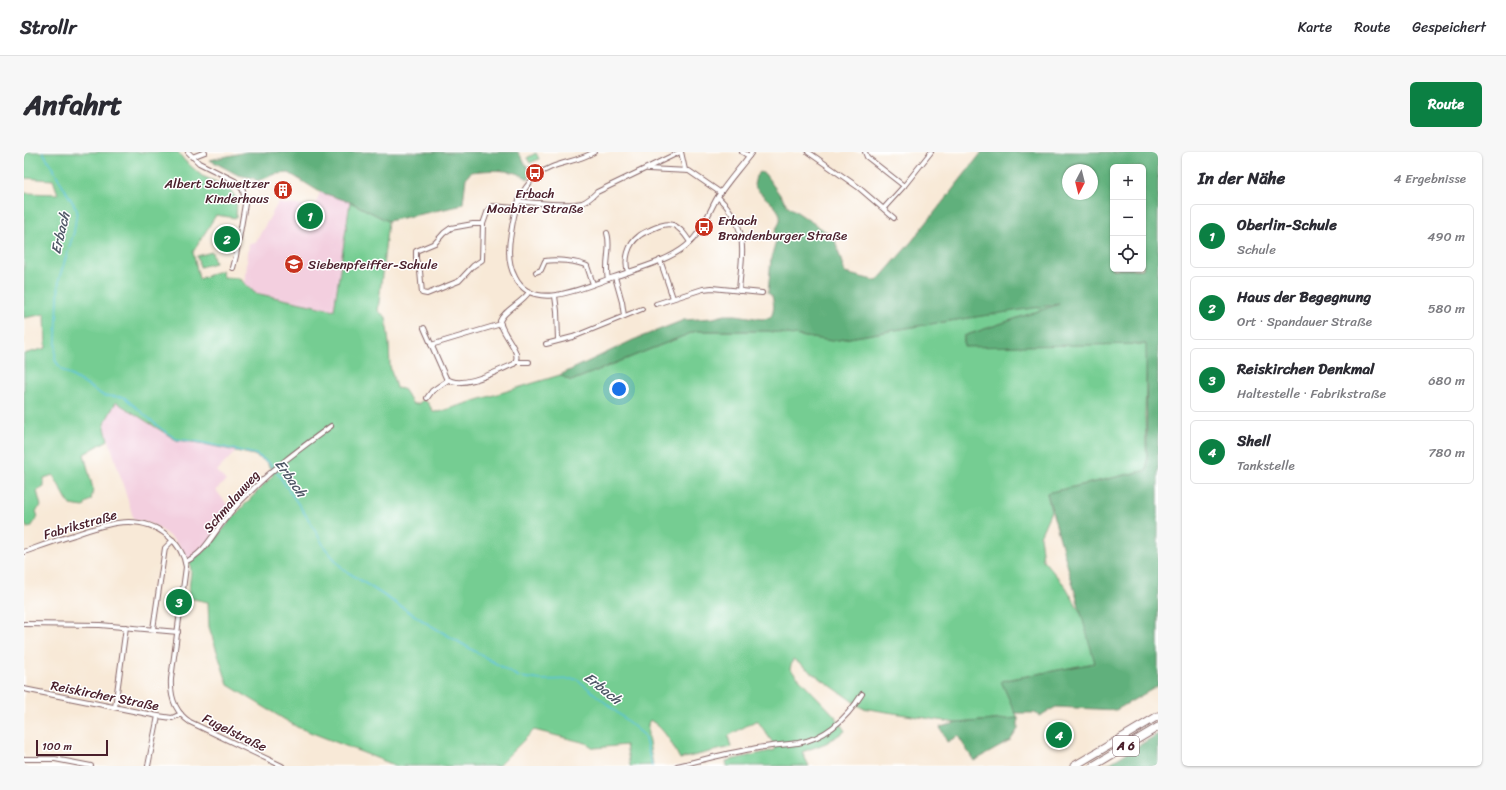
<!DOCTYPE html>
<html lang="de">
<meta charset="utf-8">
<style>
:root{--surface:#fff;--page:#f7f7f7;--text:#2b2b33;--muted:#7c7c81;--line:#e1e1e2;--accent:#0b8043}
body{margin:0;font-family:Sriracha,sans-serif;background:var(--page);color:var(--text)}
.controls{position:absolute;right:12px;top:12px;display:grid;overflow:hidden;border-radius:6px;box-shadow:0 1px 3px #0004}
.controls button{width:36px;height:36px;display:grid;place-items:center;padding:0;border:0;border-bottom:1px solid var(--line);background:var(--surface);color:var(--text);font:20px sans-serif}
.compass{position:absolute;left:1038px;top:12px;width:36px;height:36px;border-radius:50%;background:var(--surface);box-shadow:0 1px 3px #0004;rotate:187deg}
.scale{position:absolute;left:12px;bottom:10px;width:72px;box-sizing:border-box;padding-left:4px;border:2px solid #4a1f2b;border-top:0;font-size:11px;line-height:14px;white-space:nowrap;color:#4a1f2b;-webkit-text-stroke:3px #fff;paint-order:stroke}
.you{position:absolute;left:595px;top:237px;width:14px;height:14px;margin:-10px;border:3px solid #fff;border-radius:50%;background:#1a73e8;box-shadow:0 0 0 6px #1a73e833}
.badge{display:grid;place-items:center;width:26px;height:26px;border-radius:50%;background:var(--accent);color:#fff;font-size:13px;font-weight:700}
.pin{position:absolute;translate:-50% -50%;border:2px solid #fff;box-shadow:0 1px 4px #0006}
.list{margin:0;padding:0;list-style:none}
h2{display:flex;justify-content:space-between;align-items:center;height:52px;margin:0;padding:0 16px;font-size:17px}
h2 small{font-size:13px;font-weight:400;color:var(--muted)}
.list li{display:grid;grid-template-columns:26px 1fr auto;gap:12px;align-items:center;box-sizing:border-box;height:64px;margin:0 8px 8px;padding:0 8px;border:1px solid var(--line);border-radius:6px}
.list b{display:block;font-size:15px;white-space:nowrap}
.list p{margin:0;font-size:13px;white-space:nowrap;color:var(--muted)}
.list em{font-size:13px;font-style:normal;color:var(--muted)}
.icon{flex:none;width:22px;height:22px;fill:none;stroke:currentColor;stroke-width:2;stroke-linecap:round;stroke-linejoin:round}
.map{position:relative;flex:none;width:1134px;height:614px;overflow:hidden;border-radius:6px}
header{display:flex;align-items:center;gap:24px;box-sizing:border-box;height:56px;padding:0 20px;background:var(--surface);border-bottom:1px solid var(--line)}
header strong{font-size:19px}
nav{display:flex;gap:22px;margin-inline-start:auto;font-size:14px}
.intro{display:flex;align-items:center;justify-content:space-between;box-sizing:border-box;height:96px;padding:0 24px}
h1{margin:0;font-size:28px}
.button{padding:10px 18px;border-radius:6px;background:var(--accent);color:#fff;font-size:14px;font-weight:700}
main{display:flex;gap:24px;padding:0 24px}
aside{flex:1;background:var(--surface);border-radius:6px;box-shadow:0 1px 3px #0004}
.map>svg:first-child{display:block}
.built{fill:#f3cfdf}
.green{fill:#75cd92;stroke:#60765e}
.forest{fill:#60b07c;stroke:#556854;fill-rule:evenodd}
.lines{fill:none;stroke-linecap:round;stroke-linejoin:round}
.stream{stroke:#5ac3d6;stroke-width:1.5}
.street-casing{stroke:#876667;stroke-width:6}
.highway-casing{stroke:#876667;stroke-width:9}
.street{stroke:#fff;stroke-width:4}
.highway{stroke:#fff;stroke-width:7}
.labels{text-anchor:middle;stroke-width:3;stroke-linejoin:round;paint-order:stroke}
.shield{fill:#fff;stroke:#80626b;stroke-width:1}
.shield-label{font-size:12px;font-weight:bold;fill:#4a1f2b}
.poi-label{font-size:13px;fill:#4a1f2b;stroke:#fff;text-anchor:start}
.street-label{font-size:13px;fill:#4a1f2b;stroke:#fff}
.water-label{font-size:14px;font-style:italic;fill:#505867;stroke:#fff}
</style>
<header>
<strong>Strollr</strong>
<nav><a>Karte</a><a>Route</a><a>Gespeichert</a></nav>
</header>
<div class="intro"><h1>Anfahrt</h1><a class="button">Route</a></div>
<main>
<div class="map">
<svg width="1134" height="614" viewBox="0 0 1134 614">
<rect width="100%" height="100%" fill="#fff"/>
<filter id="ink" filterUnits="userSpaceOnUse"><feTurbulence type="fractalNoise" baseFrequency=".025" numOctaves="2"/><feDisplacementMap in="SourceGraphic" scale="8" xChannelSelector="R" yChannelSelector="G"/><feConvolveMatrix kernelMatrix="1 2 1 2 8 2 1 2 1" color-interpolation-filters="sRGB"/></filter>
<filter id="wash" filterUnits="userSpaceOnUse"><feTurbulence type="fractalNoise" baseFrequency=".012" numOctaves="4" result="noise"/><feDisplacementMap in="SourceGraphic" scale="16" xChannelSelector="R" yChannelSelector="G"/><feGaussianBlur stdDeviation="0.9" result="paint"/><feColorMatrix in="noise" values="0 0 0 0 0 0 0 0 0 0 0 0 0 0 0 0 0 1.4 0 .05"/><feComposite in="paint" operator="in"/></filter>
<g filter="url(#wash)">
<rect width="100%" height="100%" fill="#f8e9d7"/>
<g class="built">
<path d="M 296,40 L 326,50 L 311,158 L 231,141 L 221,132 L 225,91 L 231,91 L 254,51 L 291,55 Z"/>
<path d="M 92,250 L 152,288 L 175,291 L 212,299 L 193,319 L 202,329 L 192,338 L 211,363 L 183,397 L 166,409 L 151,389 L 134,375 L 124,371 L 110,368 L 80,272 Z"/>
</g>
<g class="green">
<path d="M 1,0 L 154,0 L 160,8 L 178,24 L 204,35 L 213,47 L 212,66 L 192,63 L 169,100 L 175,127 L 198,118 L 199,125 L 215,126 L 231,141 L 310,158 L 326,50 L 364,69 L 354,159 L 362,165 L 365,192 L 366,214 L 372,236 L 379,237 L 389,252 L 394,252 L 399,248 L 404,251 L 409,259 L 414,260 L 536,223 L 547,229 L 672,179 L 744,179 L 808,189 L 894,174 L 1038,151 L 940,184 L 940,194 L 1123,192 L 1121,264 L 1123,318 L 1023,341 L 1027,359 L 1016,384 L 1019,408 L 1042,435 L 1065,475 L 1071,511 L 977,529 L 994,566 L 933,571 L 838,556 L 769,507 L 766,517 L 811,564 L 821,579 L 802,591 L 778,600 L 785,614 L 703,614 L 702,609 L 751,598 L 749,591 L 733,568 L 704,584 L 707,595 L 656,607 C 648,592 641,577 626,568 C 620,575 628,603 629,613 L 606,614 L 602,593 L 570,596 L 562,591 L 510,578 L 474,614 L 373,614 L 273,575 L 204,533 L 185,475 L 184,450 L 164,446 L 167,420 L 166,409 L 183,397 L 211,363 L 249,323 L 243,310 L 230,303 L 175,291 L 152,288 L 92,250 L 80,272 L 84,288 L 60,302 L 69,337 L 67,348 L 63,350 L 60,355 L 46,353 L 29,323 L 20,326 L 20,335 L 13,339 L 17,354 L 12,359 L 14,365 L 7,375 L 3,376 L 0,370 L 0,202 L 22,196 L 21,162 L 0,166 L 0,41 L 34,42 L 29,28 L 0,26 Z"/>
<path d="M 512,1 L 515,7 L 506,11 L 503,6 Z"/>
<path d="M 188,100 L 191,111 L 176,115 L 173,104 Z"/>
</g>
<g class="forest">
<path d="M 222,0 L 494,0 L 508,22 L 504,27 C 489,16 465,18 447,20 L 442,26 L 439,51 L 435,54 L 364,69 L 326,50 L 296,40 L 265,21 L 252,22 L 233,29 L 229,26 L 214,23 L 186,8 Z"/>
<path d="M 958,0 L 1134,0 L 1134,534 L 1092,558 L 1032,555 L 1015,564 L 1011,561 L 991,561 L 977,529 L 1071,511 L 1023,341 L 1123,318 L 1122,192 L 940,195 L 940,184 L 1035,152 L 894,174 L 808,189 L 744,179 L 672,179 L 547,229 L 536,223 L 609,188 L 660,168 L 689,166 L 701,163 L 712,163 L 738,167 L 746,166 C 751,159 750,152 748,144 L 744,141 L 747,106 L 752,90 C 746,76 758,75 756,64 C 755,54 735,43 730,33 L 732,24 L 736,20 L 741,22 L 764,54 L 810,85 L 821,121 L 853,129 L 888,89 ZM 1089,15 L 1119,15 L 1119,117 L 1089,117 ZM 1044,18 L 1068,18 L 1068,42 L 1044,42 Z"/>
<path d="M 994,566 L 994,577 L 986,589 L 950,609 L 934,584 L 923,590 L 916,575 L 933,571 Z"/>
<path d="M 1134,582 L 1134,614 L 1081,614 Z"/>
</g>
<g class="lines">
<path class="stream" d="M 19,0 L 53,58 L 50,80 L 35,127 L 31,208 L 37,217 L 80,244 L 100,245 L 136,276 L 152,287 L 175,290 L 231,302 L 244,310 L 254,322 L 285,368 L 301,396 L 319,417 L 404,472 L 495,525 L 518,528 L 553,527 L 620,583 L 628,614"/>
</g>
</g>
<g filter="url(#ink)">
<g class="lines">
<defs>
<g id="street">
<path d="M 164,0 L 175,11 L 211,29 L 219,38 L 221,52 L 212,104 L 209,116"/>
<path d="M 570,0 C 552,11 529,10 512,24 C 495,39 490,60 487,81 C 484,96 484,112 491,125 C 509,162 562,134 590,125 C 612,117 644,109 662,94 C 677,82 684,62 693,46 C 703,30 717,15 728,0"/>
<path d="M 657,0 L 661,18"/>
<path d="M 718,0 L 725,4"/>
<path d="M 784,0 L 834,35 L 870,66"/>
<path d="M 841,0 L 843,5 L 880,34"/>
<path d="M 168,5 L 181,0"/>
<path d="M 624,17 L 665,19 L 697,41"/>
<path d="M 694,45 C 726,76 718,98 715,139"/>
<path d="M 495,49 C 509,51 545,54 558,51 C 564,49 569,44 573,40 L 656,0"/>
<path d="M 860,56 L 880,34 L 907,0"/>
<path d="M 459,72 L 449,72 L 427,76 L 420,81 L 411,91 L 392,99 L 392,107 L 396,119 L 398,141 L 403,142 L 435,129 L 449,114 L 458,108 L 459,72 L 464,58 L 468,54 L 492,56"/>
<path d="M 583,81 C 588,96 580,112 584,127"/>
<path d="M 636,108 L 649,146"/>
<path d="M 512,120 L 517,118 L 521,109 C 532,107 553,109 563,114 L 569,132"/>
<path d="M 604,120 C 600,108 604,92 615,84 C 618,81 624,79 628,77 C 635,74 642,71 649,73 C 657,76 662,84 666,90"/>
<path d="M 591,125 L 598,150 L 600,164"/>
<path d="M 531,144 L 533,159 L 534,188"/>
<path d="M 632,152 L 679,137 L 688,136 L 738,141"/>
<path d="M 400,176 L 422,226 C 437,239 475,218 490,212 C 500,201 477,182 476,169 C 480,158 498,151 505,140"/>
<path d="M 522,192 L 549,185 L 618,157"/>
<path d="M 407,193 L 477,172"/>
<path d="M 492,210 L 505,210"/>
<path d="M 403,246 L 408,239 L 424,228"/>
<path d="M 0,400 C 17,394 33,388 50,383 C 81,372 115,360 144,384 C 154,392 160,402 162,415 L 147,527 C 146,545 151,560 166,570 L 258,614"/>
<path d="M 161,410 C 179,402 187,386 198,371 C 207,359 218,347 229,337 C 253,313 280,294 307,274"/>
<path d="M 0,472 L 76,473 L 154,480"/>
<path d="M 129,477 L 141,396 L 149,388"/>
<path d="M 0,537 L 134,564 L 148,566 L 157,562"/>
<path d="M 91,555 L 102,475"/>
<path d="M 0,607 L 31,607 L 67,614"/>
<path d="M 124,614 L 134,564"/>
<path d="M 653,614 C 678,608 703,601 728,597 C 743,594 759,593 774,591 C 802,586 823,566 838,542"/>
</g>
<g id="highway">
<path d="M 1050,614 L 1134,564"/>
<path d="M 1069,614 L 1134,575"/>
</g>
</defs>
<use href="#street" class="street-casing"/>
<use href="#highway" class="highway-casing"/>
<use href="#street" class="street"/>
<use href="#highway" class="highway"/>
</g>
</g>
<defs>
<symbol id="bus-disc" viewBox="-11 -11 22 22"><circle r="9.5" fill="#c8321e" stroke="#fff"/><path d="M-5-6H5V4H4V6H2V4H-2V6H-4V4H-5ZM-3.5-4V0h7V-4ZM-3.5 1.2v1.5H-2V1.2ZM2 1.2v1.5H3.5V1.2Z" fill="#fff"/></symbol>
<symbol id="building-disc" viewBox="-11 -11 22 22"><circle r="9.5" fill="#c8321e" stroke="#fff"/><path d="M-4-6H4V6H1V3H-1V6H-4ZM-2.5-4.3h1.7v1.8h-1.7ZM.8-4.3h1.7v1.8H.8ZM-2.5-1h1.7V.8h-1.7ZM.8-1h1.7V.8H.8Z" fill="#fff"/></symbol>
<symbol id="school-disc" viewBox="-11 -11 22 22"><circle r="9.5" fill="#c8321e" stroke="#fff"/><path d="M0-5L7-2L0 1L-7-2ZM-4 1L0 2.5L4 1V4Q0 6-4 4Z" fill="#fff"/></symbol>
</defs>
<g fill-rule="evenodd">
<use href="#bus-disc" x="500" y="10" width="22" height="22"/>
<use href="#building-disc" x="248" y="27" width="22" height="22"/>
<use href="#bus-disc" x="669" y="64" width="22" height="22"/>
<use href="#school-disc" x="259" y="101" width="22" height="22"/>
</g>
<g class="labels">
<rect class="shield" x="1089" y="584" width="26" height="20" rx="3"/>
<g class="shield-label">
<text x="1102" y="598">A 6</text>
</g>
<g class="poi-label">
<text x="245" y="36" text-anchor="end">Albert Schweitzer<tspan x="245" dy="15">Kinderhaus</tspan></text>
<text x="511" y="46" text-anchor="middle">Erbach<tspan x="511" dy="15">Moabiter Straße</tspan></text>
<text x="694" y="73">Erbach<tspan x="694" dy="15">Brandenburger Straße</tspan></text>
<text x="284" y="117">Siebenpfeiffer-Schule</text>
</g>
<g class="street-label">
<text transform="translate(207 349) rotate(-49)" y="5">Schmalauweg</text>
<text transform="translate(56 372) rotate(-16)" y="5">Fabrikstraße</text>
<text transform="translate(81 543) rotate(11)" y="5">Reiskircher Straße</text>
<text transform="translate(211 580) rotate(26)" y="5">Fugelstraße</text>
</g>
<g class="water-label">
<text transform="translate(36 81) rotate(-77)" y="5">Erbach</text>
<text transform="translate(267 326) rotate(54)" y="5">Erbach</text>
<text transform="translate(579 536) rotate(38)" y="5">Erbach</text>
</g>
</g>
</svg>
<div class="controls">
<button>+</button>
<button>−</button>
<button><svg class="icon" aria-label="locate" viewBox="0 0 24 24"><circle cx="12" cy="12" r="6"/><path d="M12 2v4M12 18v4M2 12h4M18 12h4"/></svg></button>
</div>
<svg class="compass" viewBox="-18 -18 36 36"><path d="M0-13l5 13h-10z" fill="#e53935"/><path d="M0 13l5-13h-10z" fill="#7c7c81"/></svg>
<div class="scale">100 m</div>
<div class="you"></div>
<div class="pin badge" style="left:286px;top:64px">1</div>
<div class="pin badge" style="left:203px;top:87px">2</div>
<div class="pin badge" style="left:155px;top:450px">3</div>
<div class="pin badge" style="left:1035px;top:583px">4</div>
</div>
<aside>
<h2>In der Nähe<small>4 Ergebnisse</small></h2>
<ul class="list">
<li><span class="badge">1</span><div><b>Oberlin-Schule</b><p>Schule</p></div><em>490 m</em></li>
<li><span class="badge">2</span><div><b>Haus der Begegnung</b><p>Ort · Spandauer Straße</p></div><em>580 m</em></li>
<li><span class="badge">3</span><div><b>Reiskirchen Denkmal</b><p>Haltestelle · Fabrikstraße</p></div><em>680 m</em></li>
<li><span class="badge">4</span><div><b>Shell</b><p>Tankstelle</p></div><em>780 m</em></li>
</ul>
</aside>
</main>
